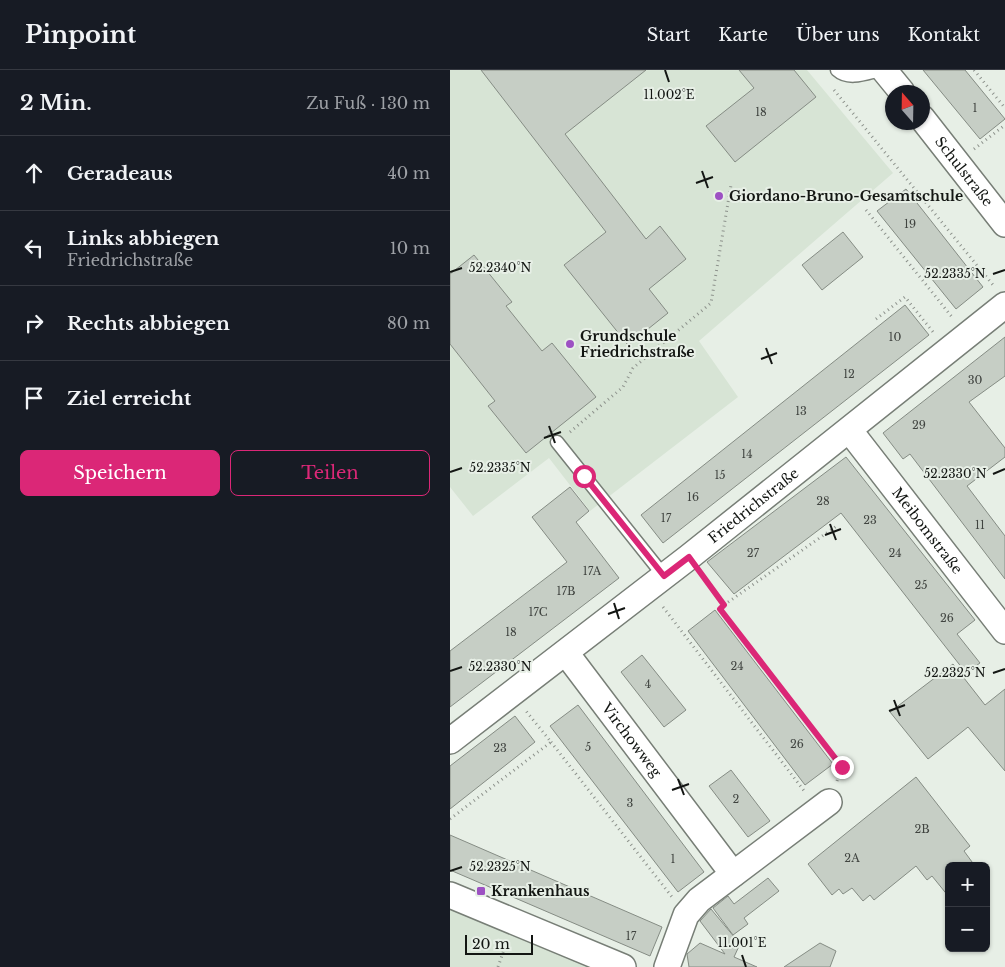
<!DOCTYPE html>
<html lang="de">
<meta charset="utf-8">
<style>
:root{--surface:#171b24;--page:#242831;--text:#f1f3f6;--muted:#9ea1a6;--line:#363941;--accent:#db2777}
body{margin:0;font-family:"Libre Baskerville",serif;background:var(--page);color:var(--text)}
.controls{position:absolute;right:15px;bottom:15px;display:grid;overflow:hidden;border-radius:8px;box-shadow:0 1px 4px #0004}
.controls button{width:45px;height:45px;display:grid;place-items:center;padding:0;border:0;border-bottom:1px solid var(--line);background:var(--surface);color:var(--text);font:25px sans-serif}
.compass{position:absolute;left:435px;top:15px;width:45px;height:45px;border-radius:50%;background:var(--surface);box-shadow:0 1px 4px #0004;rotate:340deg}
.scale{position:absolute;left:15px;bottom:12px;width:68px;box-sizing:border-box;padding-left:5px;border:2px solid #131613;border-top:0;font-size:14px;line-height:18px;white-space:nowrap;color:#131613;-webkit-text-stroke:4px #e7efe6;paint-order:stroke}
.stop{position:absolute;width:15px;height:15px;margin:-11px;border:4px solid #db2777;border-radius:50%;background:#fff}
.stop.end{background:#db2777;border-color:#fff;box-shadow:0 1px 5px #0008}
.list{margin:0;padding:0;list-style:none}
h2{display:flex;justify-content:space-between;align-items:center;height:65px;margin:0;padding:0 20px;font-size:21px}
h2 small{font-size:16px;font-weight:400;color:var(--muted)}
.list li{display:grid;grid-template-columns:32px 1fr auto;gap:15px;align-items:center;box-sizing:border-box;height:75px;padding:0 20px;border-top:1px solid var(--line)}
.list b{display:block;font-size:19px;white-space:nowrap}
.list p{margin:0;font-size:16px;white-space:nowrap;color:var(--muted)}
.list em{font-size:16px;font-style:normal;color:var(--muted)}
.actions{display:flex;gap:10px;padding:15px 20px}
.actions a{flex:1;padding:11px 0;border:1px solid var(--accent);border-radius:8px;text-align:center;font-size:18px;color:var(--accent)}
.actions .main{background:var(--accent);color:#fff}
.icon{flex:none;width:28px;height:28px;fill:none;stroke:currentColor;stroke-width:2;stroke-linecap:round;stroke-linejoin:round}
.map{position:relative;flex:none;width:555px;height:897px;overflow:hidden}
header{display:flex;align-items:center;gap:30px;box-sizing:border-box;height:70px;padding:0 25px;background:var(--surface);border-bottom:1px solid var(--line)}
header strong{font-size:24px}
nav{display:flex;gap:28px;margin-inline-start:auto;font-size:18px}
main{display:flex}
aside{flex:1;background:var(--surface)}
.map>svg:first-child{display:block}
.built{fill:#d7e4d5}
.building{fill:#c6cec5;stroke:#858c84}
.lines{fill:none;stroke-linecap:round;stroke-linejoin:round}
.service-casing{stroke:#777e76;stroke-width:15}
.minor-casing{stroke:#777e76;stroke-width:28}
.path{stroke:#8d928c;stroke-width:3;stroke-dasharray:1 4;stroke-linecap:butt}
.service{stroke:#fff;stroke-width:12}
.minor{stroke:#fff;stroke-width:25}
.route{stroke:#db2777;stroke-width:6}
.ticks{fill:none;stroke:#131613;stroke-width:2}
.poi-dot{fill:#9d51c3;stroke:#e7efe6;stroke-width:2}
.labels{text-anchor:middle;stroke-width:4;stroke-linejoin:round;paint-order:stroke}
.number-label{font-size:11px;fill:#404440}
.street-label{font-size:14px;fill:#131613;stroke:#e7efe6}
.poi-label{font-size:14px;font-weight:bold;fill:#131613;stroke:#e7efe6;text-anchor:start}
.ticks-label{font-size:12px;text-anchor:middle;fill:#131613;stroke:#e7efe6;stroke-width:4;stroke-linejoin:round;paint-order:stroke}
</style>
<header>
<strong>Pinpoint</strong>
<nav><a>Start</a><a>Karte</a><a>Über uns</a><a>Kontakt</a></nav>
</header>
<main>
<aside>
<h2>2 Min.<small>Zu Fuß · 130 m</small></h2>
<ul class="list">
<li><svg class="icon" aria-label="ahead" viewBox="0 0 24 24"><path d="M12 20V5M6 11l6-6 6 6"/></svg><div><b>Geradeaus</b></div><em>40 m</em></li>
<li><svg class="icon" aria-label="left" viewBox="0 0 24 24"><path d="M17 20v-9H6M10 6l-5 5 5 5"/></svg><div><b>Links abbiegen</b><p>Friedrichstraße</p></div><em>10 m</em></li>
<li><svg class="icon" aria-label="right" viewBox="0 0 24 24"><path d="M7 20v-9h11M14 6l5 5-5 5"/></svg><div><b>Rechts abbiegen</b></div><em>80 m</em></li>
<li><svg class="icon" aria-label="arrive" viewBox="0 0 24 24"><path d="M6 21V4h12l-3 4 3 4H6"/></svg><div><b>Ziel erreicht</b></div></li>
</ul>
<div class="actions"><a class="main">Speichern</a><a>Teilen</a></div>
</aside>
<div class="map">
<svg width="555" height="897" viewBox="0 0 555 897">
<rect width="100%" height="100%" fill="#e7efe6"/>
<g class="built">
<path d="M 0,0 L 357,0 L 443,103 L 249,271 L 288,327 L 140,441 L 99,388 L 23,446 L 0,417 Z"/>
<path d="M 0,835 L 150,897 L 0,897 Z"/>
</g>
<g class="building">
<path d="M 31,0 L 196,0 L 115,64 L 196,169 L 210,156 L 236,189 L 199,219 L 218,243 L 178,275 L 114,195 L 156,162 Z"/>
<path d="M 289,0 L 344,0 L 366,27 L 285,92 L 256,56 L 304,18 Z"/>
<path d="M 473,0 L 515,0 L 555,49 L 530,69 Z"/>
<path d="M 456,119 L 533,217 L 506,239 L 427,141 Z"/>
<path d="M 393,162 L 413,187 L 372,220 L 352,195 Z"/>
<path d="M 24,185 L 62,232 L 56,236 L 92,281 L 102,273 L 146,327 L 76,383 L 38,336 L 45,331 L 0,274 L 0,204 Z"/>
<path d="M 455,235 L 479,265 L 213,473 L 191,445 Z"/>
<path d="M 555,267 L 555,306 L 519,332 L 555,378 L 555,387 L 517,416 L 555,466 L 555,509 L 460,384 L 453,389 L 433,363 Z"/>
<path d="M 396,387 L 525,550 L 507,564 L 530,593 L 516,603 L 391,443 L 284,524 L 257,492 Z"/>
<path d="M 120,417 L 139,441 L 126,452 L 169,508 L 0,637 L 0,581 L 117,492 L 82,447 Z"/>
<path d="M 265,540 L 383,694 L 355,715 L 238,561 Z"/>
<path d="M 192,585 L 236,640 L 214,657 L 171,602 Z"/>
<path d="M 503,594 L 535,635 L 555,619 L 555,701 L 518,657 L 478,689 L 440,642 Z"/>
<path d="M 128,635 L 254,802 L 228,822 L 100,656 Z"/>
<path d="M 65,646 L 85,672 L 0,739 L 0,696 Z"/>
<path d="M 281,700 L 320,751 L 298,767 L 259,716 Z"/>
<path d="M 466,707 L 520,776 L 514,781 L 525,796 L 499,796 L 499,827 L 482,806 L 477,810 L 466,796 L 424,830 L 420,825 L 413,831 L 402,818 L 393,824 L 389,819 L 382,825 L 358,794 Z"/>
<path d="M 0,765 L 212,857 L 200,886 L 0,800 Z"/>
<path d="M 318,808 L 329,821 L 294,848 L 298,854 L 283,865 L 263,838 L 278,826 L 284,834 Z"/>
<path d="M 261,839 L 290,874 L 284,887 L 307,897 L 239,897 L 237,884 L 250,873 L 275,884 L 250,851 Z"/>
<path d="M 370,873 L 386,881 L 380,897 L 334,897 Z"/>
</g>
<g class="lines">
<defs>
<g id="service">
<path d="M 387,0 C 399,11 417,3 430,0"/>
<path d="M 107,372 L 214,506"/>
</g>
<g id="minor">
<path d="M 434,0 L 452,22"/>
<path id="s1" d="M 472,48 L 555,154"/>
<path id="s2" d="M 400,361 L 555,561"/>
<path id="s3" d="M 116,583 L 283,804"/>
<path id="s4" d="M 0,671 L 239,487 L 555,235"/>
<path d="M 0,825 L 173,897"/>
<path d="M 217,897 L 236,845 L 249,830 L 379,732"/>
</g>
</defs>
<use href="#service" class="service-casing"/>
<use href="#minor" class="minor-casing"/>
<g class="path">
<path d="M 524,0 L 555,38"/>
<path d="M 384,20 L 543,215"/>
<path d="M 524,79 L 555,55"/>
<path d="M 416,140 L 502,247"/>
<path d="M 426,249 L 455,227 L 483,262"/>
<path d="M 120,362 L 173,317 L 183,298 L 261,233 L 281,115"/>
<path d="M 253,506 L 274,535 L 270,539 L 392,697 L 387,711"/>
<path d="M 274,535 L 388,455"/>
<path d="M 213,537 L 355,722"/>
<path d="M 101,672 L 222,827"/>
<path d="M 0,749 L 101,672 L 76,641"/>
<path d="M 48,897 L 56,874"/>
</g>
<use href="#service" class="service"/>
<use href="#minor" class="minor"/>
</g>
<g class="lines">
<path class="route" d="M 134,406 L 214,506 L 239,487 L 274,535 L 270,539 L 392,697"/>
</g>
<path class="ticks" d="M 215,0 L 219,12M 252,101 L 258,118M 246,113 L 263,107M 0,202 L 12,198M 543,204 L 555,200M 316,278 L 322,294M 311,289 L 327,283M 99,356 L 105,373M 94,368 L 111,362M 0,402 L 12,398M 543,404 L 555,399M 380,454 L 386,470M 375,465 L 391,459M 164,533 L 169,549M 158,544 L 175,538M 0,601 L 12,597M 543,603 L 555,599M 444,630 L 450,646M 439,641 L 455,635M 228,709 L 234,725M 222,720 L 239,714M 0,801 L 12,797M 292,885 L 296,897"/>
<g class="poi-dot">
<circle cx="269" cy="126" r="5"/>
<circle cx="120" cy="274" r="5"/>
<rect x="26" y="816" width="10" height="10" rx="2.5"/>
</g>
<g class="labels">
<g class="number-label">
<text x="525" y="42">1</text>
<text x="311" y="46">18</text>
<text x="460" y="158">19</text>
<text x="445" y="271">10</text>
<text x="399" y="308">12</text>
<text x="525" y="314">30</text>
<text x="351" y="345">13</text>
<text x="469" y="359">29</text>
<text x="297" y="388">14</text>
<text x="270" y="409">15</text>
<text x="243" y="431">16</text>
<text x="373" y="435">28</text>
<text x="216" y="452">17</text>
<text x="420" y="454">23</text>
<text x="530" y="459">11</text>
<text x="303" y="487">27</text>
<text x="445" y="487">24</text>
<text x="142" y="505">17A</text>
<text x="471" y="519">25</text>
<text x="116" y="525">17B</text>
<text x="88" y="546">17C</text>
<text x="497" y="552">26</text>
<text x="61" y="566">18</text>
<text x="287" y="600">24</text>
<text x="198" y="618">4</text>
<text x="347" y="678">26</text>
<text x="138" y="681">5</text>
<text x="50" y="682">23</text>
<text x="286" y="733">2</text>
<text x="180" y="737">3</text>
<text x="472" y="763">2B</text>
<text x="402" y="792">2A</text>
<text x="223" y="793">1</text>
<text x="181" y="870">17</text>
</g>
<g class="street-label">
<text dy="5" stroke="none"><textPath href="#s1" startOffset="68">Schulstraße</textPath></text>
<text dy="5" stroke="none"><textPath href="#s4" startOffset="384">Friedrichstraße</textPath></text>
<text dy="5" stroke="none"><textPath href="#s2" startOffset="126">Meibomstraße</textPath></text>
<text dy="5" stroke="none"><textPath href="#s3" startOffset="109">Virchowweg</textPath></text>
</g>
<g class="poi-label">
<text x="279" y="131">Giordano-Bruno-Gesamtschule</text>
<text x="130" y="271">Grundschule<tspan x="130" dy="16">Friedrichstraße</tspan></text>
<text x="41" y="826">Krankenhaus</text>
</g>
</g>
<g class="ticks-label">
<text x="219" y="29">11.002°E</text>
<text x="50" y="202">52.2340°N</text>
<text x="505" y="208">52.2335°N</text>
<text x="50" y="402">52.2335°N</text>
<text x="505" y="408">52.2330°N</text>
<text x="50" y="601">52.2330°N</text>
<text x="505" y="607">52.2325°N</text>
<text x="50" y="801">52.2325°N</text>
<text x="292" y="877">11.001°E</text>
</g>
</svg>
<div class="controls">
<button>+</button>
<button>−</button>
</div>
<svg class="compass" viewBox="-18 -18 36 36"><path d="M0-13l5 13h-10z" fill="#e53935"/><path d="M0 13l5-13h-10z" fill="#9ea1a6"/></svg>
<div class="scale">20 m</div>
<div class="stop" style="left:134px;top:406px"></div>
<div class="stop end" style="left:392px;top:697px"></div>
</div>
</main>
